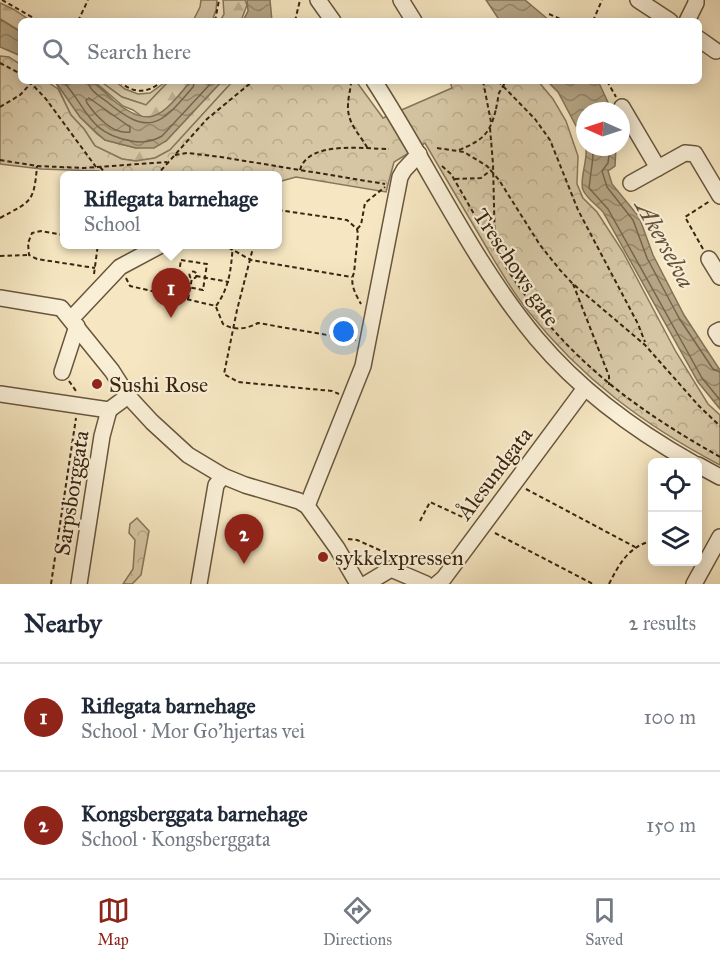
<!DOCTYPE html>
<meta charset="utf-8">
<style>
:root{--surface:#fff;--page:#f6f6f7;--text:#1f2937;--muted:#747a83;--line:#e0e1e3;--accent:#8f2418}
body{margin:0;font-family:"IM FELL Great Primer",serif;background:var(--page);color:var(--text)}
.controls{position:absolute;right:18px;bottom:18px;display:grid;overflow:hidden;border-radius:9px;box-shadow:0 3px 15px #0003}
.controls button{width:54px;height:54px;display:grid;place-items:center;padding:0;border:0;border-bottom:2px solid var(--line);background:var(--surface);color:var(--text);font:30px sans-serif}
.compass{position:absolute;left:576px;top:102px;width:54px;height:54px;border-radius:50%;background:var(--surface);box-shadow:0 3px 15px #0003;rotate:273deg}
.you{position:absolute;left:344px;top:332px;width:21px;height:21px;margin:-15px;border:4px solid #fff;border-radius:50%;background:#1a73e8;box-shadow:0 0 0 9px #1a73e833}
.badge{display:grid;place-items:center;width:39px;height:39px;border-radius:50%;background:var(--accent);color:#fff;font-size:20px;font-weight:700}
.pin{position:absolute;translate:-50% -50px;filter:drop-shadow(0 2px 3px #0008)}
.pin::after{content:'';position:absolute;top:32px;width:21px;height:18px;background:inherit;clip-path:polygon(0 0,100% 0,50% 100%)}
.popup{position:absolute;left:60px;top:171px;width:222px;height:78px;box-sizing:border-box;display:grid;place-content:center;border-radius:9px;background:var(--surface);filter:drop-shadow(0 2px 4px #0005);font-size:20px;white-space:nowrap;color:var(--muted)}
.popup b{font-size:22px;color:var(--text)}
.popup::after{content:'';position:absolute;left:50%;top:100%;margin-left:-12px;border:12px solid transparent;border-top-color:var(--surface)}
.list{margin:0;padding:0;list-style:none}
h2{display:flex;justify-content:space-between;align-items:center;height:78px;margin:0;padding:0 24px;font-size:26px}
h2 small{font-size:20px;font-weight:400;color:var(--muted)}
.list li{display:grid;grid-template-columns:39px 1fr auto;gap:18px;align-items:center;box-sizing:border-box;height:108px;padding:0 24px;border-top:2px solid var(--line)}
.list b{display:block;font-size:22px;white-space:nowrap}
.list p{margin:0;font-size:20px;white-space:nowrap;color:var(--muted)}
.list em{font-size:20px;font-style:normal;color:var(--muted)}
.icon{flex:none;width:33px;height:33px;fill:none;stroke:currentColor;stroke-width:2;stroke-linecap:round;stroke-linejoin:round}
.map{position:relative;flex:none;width:720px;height:584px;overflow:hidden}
.search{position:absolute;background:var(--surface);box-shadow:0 3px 15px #0003;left:18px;right:18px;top:18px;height:66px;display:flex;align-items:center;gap:15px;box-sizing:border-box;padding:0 21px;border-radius:9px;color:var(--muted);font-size:22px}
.sheet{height:294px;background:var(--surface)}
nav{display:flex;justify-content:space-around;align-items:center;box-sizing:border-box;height:84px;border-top:2px solid var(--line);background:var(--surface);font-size:16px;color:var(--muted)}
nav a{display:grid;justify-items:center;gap:3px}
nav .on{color:var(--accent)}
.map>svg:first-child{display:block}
.grass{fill:#d6c6a4;stroke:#88765a;stroke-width:1.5}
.forest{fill:url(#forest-firs);stroke:#88765a;stroke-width:1.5}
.park{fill:url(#park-crowns);stroke:#88765a;stroke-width:1.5}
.water{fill:url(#water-waves);stroke:#847256;stroke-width:1.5}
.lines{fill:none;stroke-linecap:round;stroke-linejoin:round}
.shore{stroke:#78654a;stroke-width:1.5}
.minor-casing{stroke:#68563c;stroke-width:18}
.path{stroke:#392510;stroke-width:2;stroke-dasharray:4.5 3;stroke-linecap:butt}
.minor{stroke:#f9efd7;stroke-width:15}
.path-bridge{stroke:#392510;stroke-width:2;stroke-dasharray:4.5 3;stroke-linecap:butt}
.poi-dot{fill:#8f2418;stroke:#f9efd7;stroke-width:2}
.labels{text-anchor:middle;stroke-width:4.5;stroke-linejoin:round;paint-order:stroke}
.street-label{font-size:22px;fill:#392510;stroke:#f9efd7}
.poi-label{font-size:22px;fill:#392510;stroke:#f9efd7;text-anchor:start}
.water-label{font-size:24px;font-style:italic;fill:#655239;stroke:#f9efd7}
</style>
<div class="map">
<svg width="720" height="584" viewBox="0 0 720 584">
<defs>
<pattern id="forest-firs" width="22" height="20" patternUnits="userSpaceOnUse" patternTransform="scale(1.5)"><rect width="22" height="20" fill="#d6c6a4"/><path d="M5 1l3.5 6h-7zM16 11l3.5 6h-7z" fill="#b8aa8c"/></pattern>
<pattern id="park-crowns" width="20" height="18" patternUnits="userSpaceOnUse" patternTransform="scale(1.5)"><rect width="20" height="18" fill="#d6c6a4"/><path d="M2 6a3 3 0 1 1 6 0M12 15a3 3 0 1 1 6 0" fill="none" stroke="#b8aa8c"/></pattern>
<pattern id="water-waves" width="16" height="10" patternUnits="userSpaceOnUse" patternTransform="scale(1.5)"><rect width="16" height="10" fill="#b6a585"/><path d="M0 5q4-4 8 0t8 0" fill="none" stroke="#95866b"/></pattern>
</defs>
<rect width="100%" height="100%" fill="#f6e7c2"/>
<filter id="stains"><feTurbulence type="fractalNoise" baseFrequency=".00333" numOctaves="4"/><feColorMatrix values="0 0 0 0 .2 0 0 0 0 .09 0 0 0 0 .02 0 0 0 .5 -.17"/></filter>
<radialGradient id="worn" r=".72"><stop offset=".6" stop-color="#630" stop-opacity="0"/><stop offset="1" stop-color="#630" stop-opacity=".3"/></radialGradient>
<g class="grass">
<path d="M 201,0 L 217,0 L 216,10 L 212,21 L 193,21 L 200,7 Z"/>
<path d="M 100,81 L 115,81 L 125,89 L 138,94 L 150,93 L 164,83 L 166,84 L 146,105 L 122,97 Z"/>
</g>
<g class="forest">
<path d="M 223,0 L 245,0 L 247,5 L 241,21 L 220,21 L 224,14 Z"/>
<path d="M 0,3 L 13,9 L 31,21 L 21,21 L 21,32 L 0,19 Z"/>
<path d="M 55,81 L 80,117 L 97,134 L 105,140 L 136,148 L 166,141 L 222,81 L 233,81 L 170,150 L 155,158 L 136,161 L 122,159 L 95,146 L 84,129 L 71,115 Z"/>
<path d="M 94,81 L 100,81 L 122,97 L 146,105 L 169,81 L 191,81 C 178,96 165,117 144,118 L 133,110 L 123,106 Z"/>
</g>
<g class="park">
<path d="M 0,56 L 9,57 L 21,65 L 21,81 L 46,81 L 58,89 L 71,115 L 84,129 L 95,146 L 122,159 L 136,161 L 155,158 L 170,150 L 233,81 L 356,81 L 383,118 L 452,88 L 450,81 L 538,81 L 553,99 L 566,121 L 578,156 L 577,184 L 583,198 L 597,212 L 623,252 L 676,352 L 708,404 L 720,415 L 720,465 C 644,425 582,379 528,311 C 510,289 496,263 481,238 C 462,206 444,175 425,143 L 394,162 L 386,192 L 296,177 L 278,182 L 278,176 L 104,176 L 99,171 L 41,169 L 0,164 Z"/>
<path d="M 137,518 L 149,531 L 141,575 L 132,584 L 123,584 L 133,569 L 135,540 L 129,533 L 130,524 Z"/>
</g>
<g class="water">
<path d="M 247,0 L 270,0 L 272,21 L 243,21 L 248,11 Z"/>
<path d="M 486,0 L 525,0 L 550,21 L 500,21 Z"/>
<path d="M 0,19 L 21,32 L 21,56 L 0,47 Z"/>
<path d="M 55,81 C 65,81 83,78 92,82 C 99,86 107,94 113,100 C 153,133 163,113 191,81 L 222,81 L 166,141 L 154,148 L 136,148 L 105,140 L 97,133 L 80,117 Z"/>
<path d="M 547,81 L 598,81 L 612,111 L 585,111 L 585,143 L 558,92 Z"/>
<path d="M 586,147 L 616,147 L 615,166 L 608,171 L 612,184 L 639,217 L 653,255 L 684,315 L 720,370 L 720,409 L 698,382 L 603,212 C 597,205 587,199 583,190 C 579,180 588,160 586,147 Z"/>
</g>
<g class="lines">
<g class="shore">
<path d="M 63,81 C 88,109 88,133 131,141 C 142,143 152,142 162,136 L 213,81"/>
<path d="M 88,81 C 89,90 99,96 106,101 C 149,137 160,126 193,87 L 195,81"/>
<path d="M 89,98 L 130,127 L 130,132 C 113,135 96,116 87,103 L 86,100 Z"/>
<path d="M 592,147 L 593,157 L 589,188 L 608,209 L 702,378 L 720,400"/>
<path d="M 610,147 L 608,163 L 602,171 L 607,187 L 633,220 L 647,258 L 679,318 L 713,369 L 720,372"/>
</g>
<defs>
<g id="minor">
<path d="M 318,0 L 333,21"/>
<path d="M 401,0 L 414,21"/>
<path d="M 638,0 L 670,21"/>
<path d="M 687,21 L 696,3 L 696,0"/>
<path d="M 699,39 L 716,51"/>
<path d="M 374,81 C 429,166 472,261 537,339 C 580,390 634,430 693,463"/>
<path d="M 622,107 L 658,168"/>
<path d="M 631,183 L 685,153 L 695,154 L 720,196"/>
<path d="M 709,259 L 720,277"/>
<path d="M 0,298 L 61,308 L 112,371 L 128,396 L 152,422 L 188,455 L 223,476 L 245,485 L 299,501 L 307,506 L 337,548 L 358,584"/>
<path d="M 71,319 L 120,267 L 163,244"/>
<path d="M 720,330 L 716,332 L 720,338"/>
<path d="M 62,372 L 77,326"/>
<path d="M 0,394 L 109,410 L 128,396"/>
<path d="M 698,465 L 720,477"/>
<path d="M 307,506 L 363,366 L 400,177 L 404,170 L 419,154"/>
<path d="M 79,584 L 102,436 L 109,410"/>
<path d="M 199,584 L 216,485 L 223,476"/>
<path d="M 366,584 L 391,569 L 426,584"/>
<path d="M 437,584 L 444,578 L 585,388"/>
<path d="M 694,584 L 720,537"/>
</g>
</defs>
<use href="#minor" class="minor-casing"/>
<g class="path">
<path d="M 2,0 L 39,21"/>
<path d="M 549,14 L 565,21"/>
<path d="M 78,21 L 88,0"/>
<path d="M 215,21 L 219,0"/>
<path d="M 295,21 L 300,0"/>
<path d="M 593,21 L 602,0"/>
<path d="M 0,63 L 21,74"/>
<path d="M 29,81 L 46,99 L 96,167"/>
<path d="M 119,81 C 133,94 148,94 162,81"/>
<path d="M 351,81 C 351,89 348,97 348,105 C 347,124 360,134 368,149"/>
<path d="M 483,81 L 491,122"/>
<path d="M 498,81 L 535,119 L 550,140 L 578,210 L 638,324 L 645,342"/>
<path d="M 607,81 L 616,97"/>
<path d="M 0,107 L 20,95 L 33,81"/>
<path d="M 490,128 L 493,164 L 495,246"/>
<path d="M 437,148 L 464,152 L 487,166 L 499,180 L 540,245 L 560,270 L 572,283 L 645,345 L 699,406 L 720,426"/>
<path d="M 459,150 C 483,140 490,134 496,109"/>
<path d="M 175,155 L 187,153 L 221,157 L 385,184"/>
<path d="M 0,160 L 37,166 L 84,168 L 167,162"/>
<path d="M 442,166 L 451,174 C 475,215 497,257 525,295 C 580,369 641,412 720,457"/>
<path d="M 100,167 L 108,176"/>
<path d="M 300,170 C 308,140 365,149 389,149"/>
<path d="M 156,176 L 207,119 L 253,81"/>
<path d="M 455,179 L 481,178 L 491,170"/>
<path d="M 278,210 L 347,220 L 357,229 L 358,234 L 354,273 C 349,283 356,295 361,304"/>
<path d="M 0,218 C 31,201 34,203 37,166"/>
<path d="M 357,229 L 361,225 L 365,203 L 385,187"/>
<path d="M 64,235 L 41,231 L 32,233 L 28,243 L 29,255 L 37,259 L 95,268"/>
<path d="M 222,244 L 251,260 L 352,277"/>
<path d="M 254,244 L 237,310 L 224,374 L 238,382 L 332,391 L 339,394"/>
<path d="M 703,249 L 685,217 L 710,201"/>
<path d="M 0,256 L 29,255"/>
<path d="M 181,260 L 207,264 L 203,290 L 177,285 Z"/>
<circle cx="193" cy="275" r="3.5"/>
<path d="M 94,274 L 98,244"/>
<path d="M 196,276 L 229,282"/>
<path d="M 126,278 L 130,286 L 216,306 C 230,287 231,268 233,244"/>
<path d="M 573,284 L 609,376 L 609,385"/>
<path d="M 188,299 L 192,278"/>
<path d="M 216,307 L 223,324 C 234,331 247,329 258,323 L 356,340"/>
<path d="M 69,381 L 76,391"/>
<path d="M 526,489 L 635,547"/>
<path d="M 420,521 L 430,502 L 471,521"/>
<path d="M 495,533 L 593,584"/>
<path d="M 348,539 L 357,540 L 393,556"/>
<path d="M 51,584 L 76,418"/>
<path d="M 609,584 C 619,564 629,546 652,541"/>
</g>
<use href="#minor" class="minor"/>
<path class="path-bridge" d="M 496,109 L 499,93 L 506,81"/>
</g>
<g class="poi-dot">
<circle cx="97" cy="384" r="6"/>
<circle cx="323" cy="557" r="6"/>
</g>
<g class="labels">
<g class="street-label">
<text transform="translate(517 267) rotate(56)" y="8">Treschows gate</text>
<text transform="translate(494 473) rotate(-53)" y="8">Ålesundgata</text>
<text transform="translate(71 493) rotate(-81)" y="8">Sarpsborggata</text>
</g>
<g class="poi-label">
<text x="109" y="392">Sushi Rose</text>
<text x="335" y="565">sykkelxpressen</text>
</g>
<g class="water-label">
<text transform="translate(665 244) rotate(61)" y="8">Akerselva</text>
</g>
</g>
<rect width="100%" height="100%" filter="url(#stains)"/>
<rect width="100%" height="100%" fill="url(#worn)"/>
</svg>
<div class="controls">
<button><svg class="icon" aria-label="locate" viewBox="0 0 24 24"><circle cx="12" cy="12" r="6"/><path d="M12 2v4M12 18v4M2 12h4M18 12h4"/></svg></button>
<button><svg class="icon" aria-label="layers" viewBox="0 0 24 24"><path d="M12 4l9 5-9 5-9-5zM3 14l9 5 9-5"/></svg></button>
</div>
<svg class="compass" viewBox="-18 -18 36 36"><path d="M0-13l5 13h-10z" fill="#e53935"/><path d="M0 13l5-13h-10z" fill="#747a83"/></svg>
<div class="you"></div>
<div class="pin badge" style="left:171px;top:318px">1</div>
<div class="popup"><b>Riflegata barnehage</b>School</div>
<div class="pin badge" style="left:244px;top:564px">2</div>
<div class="search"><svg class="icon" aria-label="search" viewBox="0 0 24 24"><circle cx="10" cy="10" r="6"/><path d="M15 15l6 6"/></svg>Search here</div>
</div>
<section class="sheet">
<h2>Nearby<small>2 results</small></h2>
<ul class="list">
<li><span class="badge">1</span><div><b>Riflegata barnehage</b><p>School · Mor Go’hjertas vei</p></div><em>100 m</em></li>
<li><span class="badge">2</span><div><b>Kongsberggata barnehage</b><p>School · Kongsberggata</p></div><em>150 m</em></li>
</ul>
</section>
<nav>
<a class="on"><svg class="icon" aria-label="map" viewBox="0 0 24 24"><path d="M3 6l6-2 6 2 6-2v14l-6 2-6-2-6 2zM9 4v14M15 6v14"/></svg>Map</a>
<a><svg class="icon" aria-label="directions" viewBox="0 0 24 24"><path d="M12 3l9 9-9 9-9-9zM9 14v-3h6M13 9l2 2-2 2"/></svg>Directions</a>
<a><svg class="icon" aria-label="saved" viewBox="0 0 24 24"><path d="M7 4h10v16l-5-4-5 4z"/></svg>Saved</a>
</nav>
